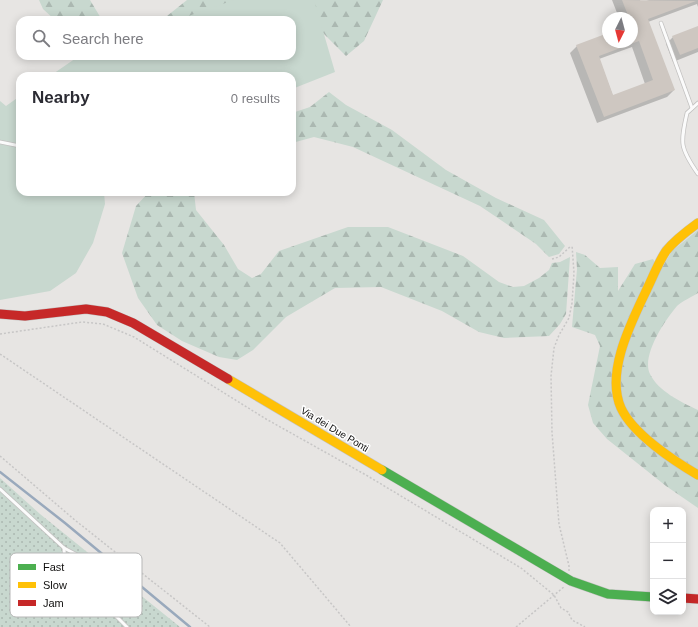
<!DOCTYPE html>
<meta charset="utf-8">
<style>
:root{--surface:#fff;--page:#f2f2f3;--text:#2b2b33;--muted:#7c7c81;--line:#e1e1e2}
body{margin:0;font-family:Helvetica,sans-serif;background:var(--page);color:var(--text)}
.controls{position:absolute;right:12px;bottom:12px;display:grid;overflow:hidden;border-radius:8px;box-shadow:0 2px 10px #0003}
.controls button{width:36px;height:36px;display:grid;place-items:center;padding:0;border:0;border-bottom:1px solid var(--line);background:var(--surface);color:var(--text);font:20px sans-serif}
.compass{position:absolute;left:602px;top:12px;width:36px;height:36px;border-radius:50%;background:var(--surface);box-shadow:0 2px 10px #0003;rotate:186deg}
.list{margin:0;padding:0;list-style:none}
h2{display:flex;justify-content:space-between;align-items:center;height:52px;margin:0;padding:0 16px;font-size:17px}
h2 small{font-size:13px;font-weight:400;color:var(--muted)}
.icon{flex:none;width:22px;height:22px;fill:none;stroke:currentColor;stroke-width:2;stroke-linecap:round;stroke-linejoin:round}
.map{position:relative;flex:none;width:698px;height:627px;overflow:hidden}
.search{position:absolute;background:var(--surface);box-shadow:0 2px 10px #0003;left:16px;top:16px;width:280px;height:44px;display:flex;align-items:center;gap:10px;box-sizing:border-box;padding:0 14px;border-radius:12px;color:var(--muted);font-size:15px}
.panel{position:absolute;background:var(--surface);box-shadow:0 2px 10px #0003;left:16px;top:72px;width:280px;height:124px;border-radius:12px}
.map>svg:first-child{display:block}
.green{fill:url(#green-dots)}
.forest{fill:url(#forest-firs)}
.pitch{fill:#c8d8cf}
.shadow{fill:#0003;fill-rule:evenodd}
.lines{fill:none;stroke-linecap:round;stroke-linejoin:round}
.stream{stroke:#99a9bc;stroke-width:2.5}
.building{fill:#cec7c1;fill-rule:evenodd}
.lane-casing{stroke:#c3c2c1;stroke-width:4.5}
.fast-casing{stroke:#c3c2c1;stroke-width:10}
.slow-casing{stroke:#c3c2c1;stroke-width:10}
.jam-casing{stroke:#c3c2c1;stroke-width:10}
.path{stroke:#c7c6c6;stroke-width:1.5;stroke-dasharray:2 2;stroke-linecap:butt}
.lane{stroke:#fbfbfb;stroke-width:3}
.fast{stroke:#4caf50;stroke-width:9}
.slow{stroke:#ffc107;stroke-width:9}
.jam{stroke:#c62828;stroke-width:9}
.labels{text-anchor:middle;stroke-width:3;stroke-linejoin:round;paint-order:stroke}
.street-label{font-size:10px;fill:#100f0e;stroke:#fff}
.key{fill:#fff;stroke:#b7b7b7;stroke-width:1}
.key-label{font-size:11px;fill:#100f0e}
</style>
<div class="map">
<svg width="698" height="627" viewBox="0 0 698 627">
<defs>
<pattern id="green-dots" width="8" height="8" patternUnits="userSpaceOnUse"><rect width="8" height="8" fill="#c8d8cf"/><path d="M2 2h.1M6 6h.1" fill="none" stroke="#abb8b1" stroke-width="1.8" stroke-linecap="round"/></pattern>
<pattern id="forest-firs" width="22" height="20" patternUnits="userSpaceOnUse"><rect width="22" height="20" fill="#c8d8cf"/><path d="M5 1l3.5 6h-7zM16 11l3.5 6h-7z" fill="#abb8b1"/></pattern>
</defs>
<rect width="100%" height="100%" fill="#e7e5e3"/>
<path class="green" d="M 0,478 L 40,514 L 180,627 L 0,627 Z"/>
<g class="forest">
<path d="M 39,0 L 90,0 L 102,20 L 55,20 L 43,9 Z"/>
<path d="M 187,0 L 383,0 L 364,41 L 346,56 L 302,12 L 217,20 L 162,20 Z"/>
<path d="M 329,92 L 346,105 L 392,130 L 446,170 L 496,198 L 544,220 L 565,246 L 559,254 L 549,257 L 536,244 L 480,206 L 353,147 L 314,137 L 292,143 L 292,113 L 310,107 Z"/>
<path d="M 149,192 L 194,192 L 196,210 L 224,245 L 238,269 L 252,278 L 261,274 L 279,251 L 348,227 L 388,227 L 463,256 L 499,282 L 513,287 L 524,286 L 539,278 L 549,270 L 552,263 L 560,262 L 570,257 L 566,314 L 560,324 L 549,336 L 504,338 L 479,332 L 442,311 L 381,287 L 335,288 L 286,317 L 253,350 L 237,360 L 219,357 L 182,341 L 157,325 L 138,298 L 122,253 L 136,206 Z"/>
<path d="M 698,230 L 698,293 C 692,297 682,301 677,306 C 665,320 641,356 650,374 C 658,391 681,402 698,410 L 698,508 L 666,486 L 607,439 L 593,423 L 588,405 L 600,346 L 595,335 L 572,327 L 577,269 L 576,252 L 585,255 L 600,268 L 618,267 L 618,291 L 635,264 L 653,259 L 660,271 L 672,251 Z"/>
</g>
<g class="pitch">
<path d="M 234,0 L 314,0 L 335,72 L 292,89 L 292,76 L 50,76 L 79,56 L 292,56 L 292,20 L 177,20 Z"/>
<path d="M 20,96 L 20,192 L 104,192 L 105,204 L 93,243 L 76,273 L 50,291 L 0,300 L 0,101 L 6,106 Z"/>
</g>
<g class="shadow">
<path d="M 612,0 L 640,0 L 641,3 L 649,0 L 698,0 L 698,7 L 697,4 L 648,22 L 674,90 L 667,97 L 597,123 L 570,53 L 577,46 L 608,34 L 608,42 L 632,42 L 632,18 L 619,18 ZM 632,47 L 645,84 L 613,96 L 599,59 Z"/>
<path d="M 698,27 L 698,52 L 673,62 L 666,44 L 673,37 Z"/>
</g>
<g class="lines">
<path class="stream" d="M 0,472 L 65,523 L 190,627"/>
</g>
<g class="building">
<path d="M 622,0 L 696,1 L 648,19 L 675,90 L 604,117 L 576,45 L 608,33 L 608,42 L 632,42 L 632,18 L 629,18 ZM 639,41 L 653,80 L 613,95 L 599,56 Z"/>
<path d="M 698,26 L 698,48 L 680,55 L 672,36 Z"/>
</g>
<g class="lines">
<defs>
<g id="lane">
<path d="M 661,23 L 692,108"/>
<path d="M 698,103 L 687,113 C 680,144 680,148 698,174"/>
<path d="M 0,142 L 20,146"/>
<path d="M 0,489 L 64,548 L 102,568"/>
<path d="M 64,548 L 65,568 L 67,572 L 97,593 L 104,604 L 127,627"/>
</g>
<path id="fast" d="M 382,470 L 571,581 L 608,594 L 653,597"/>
<g id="slow">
<path d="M 698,223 C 687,231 675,240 666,251 C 658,263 653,277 647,289 C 632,321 605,372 621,408 C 633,434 674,461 698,475"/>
<path d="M 228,379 L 382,470"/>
</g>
<g id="jam">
<path d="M 0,314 L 25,316 L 86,309 L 107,312 L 133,323 L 228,379"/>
<path d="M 683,598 L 698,599"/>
</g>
</defs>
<use href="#lane" class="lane-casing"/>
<use href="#fast" class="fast-casing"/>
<use href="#slow" class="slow-casing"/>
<use href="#jam" class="jam-casing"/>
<g class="path">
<path d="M 552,259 L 559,257 L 571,246"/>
<path d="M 0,334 L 82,322 L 103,324 L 134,337 L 266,419 L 366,475 L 521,568 L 554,595 L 561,608 L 568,612 L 572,620 L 585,627"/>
<path d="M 0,354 L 280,543 L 351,627"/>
<path d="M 0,456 L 76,521 L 210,627"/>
<path d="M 569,571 L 569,566 L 559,524 L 552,432 L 551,376 L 554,348 L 559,335 L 569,318 L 572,303 L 574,273 L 572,245"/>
<path d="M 516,627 L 565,586"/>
</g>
<use href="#lane" class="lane"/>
<use href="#fast" class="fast"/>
<use href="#slow" class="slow"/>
<use href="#jam" class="jam"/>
</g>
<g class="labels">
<g class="street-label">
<text transform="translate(335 429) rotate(31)" y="4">Via dei Due Ponti</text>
</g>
</g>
<rect x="10" y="553" width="132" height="64" rx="6" class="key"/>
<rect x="18" y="564" width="18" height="6" fill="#4caf50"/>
<rect x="18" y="582" width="18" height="6" fill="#ffc107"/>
<rect x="18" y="600" width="18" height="6" fill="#c62828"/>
<g class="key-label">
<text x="43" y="571">Fast</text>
<text x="43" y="589">Slow</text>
<text x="43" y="607">Jam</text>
</g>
</svg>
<div class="controls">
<button>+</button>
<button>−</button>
<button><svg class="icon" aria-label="layers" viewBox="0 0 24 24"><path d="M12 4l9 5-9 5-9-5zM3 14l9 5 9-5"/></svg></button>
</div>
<svg class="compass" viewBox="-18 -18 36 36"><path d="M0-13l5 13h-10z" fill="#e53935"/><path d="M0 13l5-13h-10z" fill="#7c7c81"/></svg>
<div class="search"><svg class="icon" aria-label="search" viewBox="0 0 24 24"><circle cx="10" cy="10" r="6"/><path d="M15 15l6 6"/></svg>Search here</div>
<section class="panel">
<h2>Nearby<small>0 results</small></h2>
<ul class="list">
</ul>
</section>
</div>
